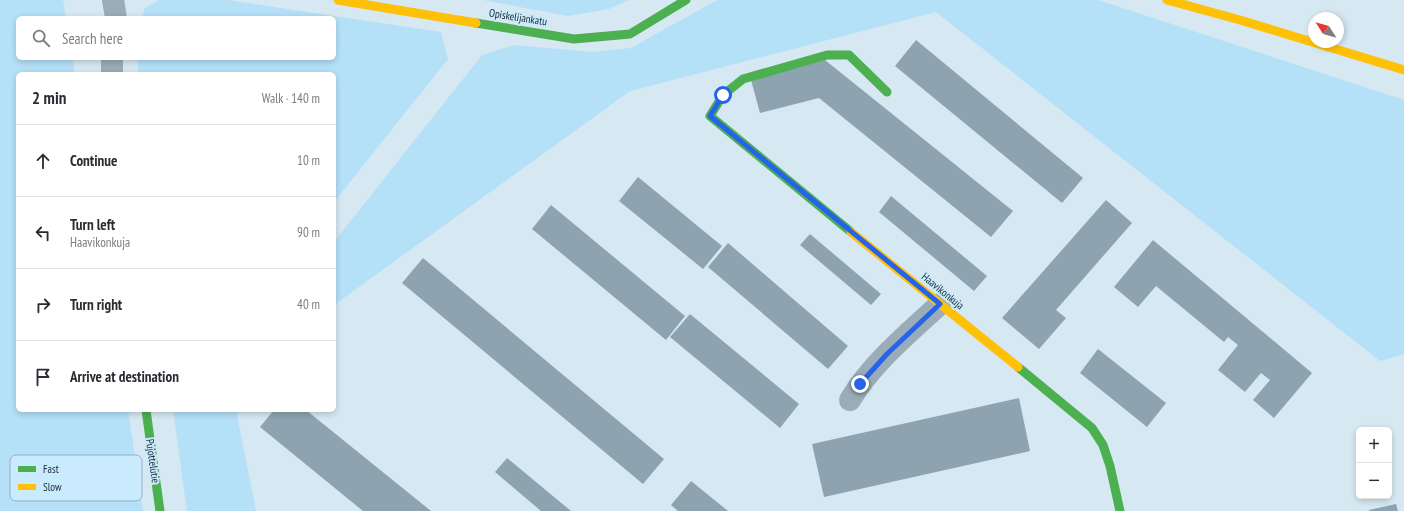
<!DOCTYPE html>
<meta charset="utf-8">
<style>
:root{--surface:#fff;--page:#f2f2f3;--text:#2b2b33;--muted:#7c7c81;--line:#e1e1e2}
body{margin:0;font-family:"PT Sans Narrow",sans-serif;background:var(--page);color:var(--text)}
.controls{position:absolute;right:12px;bottom:12px;display:grid;overflow:hidden;border-radius:6px;box-shadow:0 2px 6px #0003}
.controls button{width:36px;height:36px;display:grid;place-items:center;padding:0;border:0;border-bottom:1px solid var(--line);background:var(--surface);color:var(--text);font:20px sans-serif}
.compass{position:absolute;left:1308px;top:12px;width:36px;height:36px;border-radius:50%;background:var(--surface);box-shadow:0 2px 6px #0003;rotate:306deg}
.stop{position:absolute;width:12px;height:12px;margin:-9px;border:3px solid #2563eb;border-radius:50%;background:#fff}
.stop.end{background:#2563eb;border-color:#fff;box-shadow:0 1px 4px #0008}
.list{margin:0;padding:0;list-style:none}
h2{display:flex;justify-content:space-between;align-items:center;height:52px;margin:0;padding:0 16px;font-size:17px}
h2 small{font-size:13px;font-weight:400;color:var(--muted)}
.list li{display:grid;grid-template-columns:26px 1fr auto;gap:12px;align-items:center;box-sizing:border-box;height:72px;padding:0 16px;border-top:1px solid var(--line)}
.list b{display:block;font-size:15px;white-space:nowrap}
.list p{margin:0;font-size:13px;white-space:nowrap;color:var(--muted)}
.list em{font-size:13px;font-style:normal;color:var(--muted)}
.icon{flex:none;width:22px;height:22px;fill:none;stroke:currentColor;stroke-width:2;stroke-linecap:round;stroke-linejoin:round}
.map{position:relative;flex:none;width:1404px;height:511px;overflow:hidden}
.search{position:absolute;background:var(--surface);box-shadow:0 2px 6px #0003;left:16px;top:16px;width:320px;height:44px;display:flex;align-items:center;gap:10px;box-sizing:border-box;padding:0 14px;border-radius:6px;color:var(--muted);font-size:15px}
.panel{position:absolute;background:var(--surface);box-shadow:0 2px 6px #0003;left:16px;top:72px;width:320px;height:340px;border-radius:6px}
.map>svg:first-child{display:block}
.green{fill:#b4e0f8}
.building{fill:#8da4b0}
.lines{fill:none;stroke-linecap:round;stroke-linejoin:round}
.street{stroke:#99acb7;stroke-width:22}
.fast{stroke:#4caf50;stroke-width:9}
.slow{stroke:#ffc107;stroke-width:9}
.route{stroke:#2563eb;stroke-width:5}
.labels{text-anchor:middle;stroke-width:4;stroke-linejoin:round;paint-order:stroke}
.street-label{font-size:11px;fill:#1c2930;stroke:#caebfe}
.key{fill:#caebfe;stroke:#96b1c0;stroke-width:1}
.key-label{font-size:11px;fill:#1c2930}
</style>
<div class="map">
<svg width="1404" height="511" viewBox="0 0 1404 511">
<rect width="100%" height="100%" fill="#d6e8f2"/>
<g class="green">
<path d="M 0,0 L 63,0 L 66,18 L 18,18 L 18,58 L 73,58 L 75,74 L 18,74 L 18,410 L 128,410 L 143,511 L 0,511 Z"/>
<path d="M 159,0 L 228,0 L 441,32 L 448,59 L 334,202 L 334,74 L 138,74 L 138,58 L 334,58 L 334,18 L 142,18 L 145,8 Z"/>
<path d="M 483,0 L 629,0 L 609,9 L 568,16 Z"/>
<path d="M 717,0 L 1098,0 L 1404,100 L 1404,354 L 1380,361 L 936,12 L 630,91 L 334,305 L 334,242 L 482,55 L 514,45 L 592,52 L 631,48 Z"/>
<path d="M 173,410 L 236,410 L 256,511 L 187,511 Z"/>
</g>
<g class="building">
<path d="M 916,40 L 1083,178 L 1062,203 L 895,66 Z"/>
<path d="M 825,60 L 1013,211 L 991,237 L 819,98 L 760,113 L 751,80 Z"/>
<path d="M 638,177 L 722,246 L 703,269 L 619,201 Z"/>
<path d="M 891,196 L 987,276 L 974,291 L 879,212 Z"/>
<path d="M 1106,200 L 1132,223 L 1056,310 L 1066,318 L 1039,349 L 1002,318 Z"/>
<path d="M 551,205 L 685,316 L 666,340 L 532,229 Z"/>
<path d="M 810,234 L 881,294 L 871,305 L 800,245 Z"/>
<path d="M 1153,240 L 1312,373 L 1274,418 L 1253,400 L 1270,380 L 1261,373 L 1245,392 L 1218,370 L 1238,345 L 1228,337 L 1224,342 L 1156,286 L 1138,307 L 1114,287 Z"/>
<path d="M 728,243 L 848,346 L 828,369 L 708,267 Z"/>
<path d="M 423,258 L 664,459 L 643,484 L 402,283 Z"/>
<path d="M 690,314 L 799,404 L 780,428 L 670,337 Z"/>
<path d="M 1098,349 L 1166,403 L 1147,427 L 1080,373 Z"/>
<path d="M 1019,398 L 1030,451 L 824,497 L 812,444 Z"/>
<path d="M 274,410 L 306,410 L 431,511 L 363,511 L 260,427 Z"/>
<path d="M 507,458 L 571,511 L 541,511 L 495,472 Z"/>
<path d="M 691,481 L 728,511 L 678,511 L 671,505 Z"/>
<path d="M 1396,504 L 1398,511 L 1369,511 L 1369,510 Z"/>
</g>
<g class="lines">
<g class="street">
<path d="M 113,0 L 116,18"/>
<path d="M 112,74 L 112,58"/>
<path d="M 850,400 C 873,362 908,334 940,304"/>
</g>
<g class="fast">
<path d="M 476,23 L 574,39 L 630,34 L 686,0"/>
<path d="M 851,232 L 710,116 L 723,95 L 743,79 L 827,55 L 849,55 L 887,92"/>
<path d="M 1018,367 L 1092,428 L 1103,445 L 1110,466 L 1120,511"/>
<path d="M 146,410 L 160,511"/>
</g>
<g class="slow">
<path d="M 338,0 L 476,23"/>
<path d="M 1167,0 L 1240,20 L 1404,70"/>
<path d="M 851,232 L 1018,367"/>
</g>
</g>
<g class="lines">
<path class="route" d="M 723,95 L 710,116 L 940,304 L 887,354 L 860,384"/>
</g>
<g class="labels">
<g class="street-label">
<text transform="translate(518 17) rotate(9)" y="4">Opiskelijankatu</text>
<text transform="translate(943 291) rotate(39)" y="4">Haavikonkuja</text>
<text transform="translate(153 461) rotate(82)" y="4">Pujottelutie</text>
</g>
</g>
<rect x="10" y="455" width="132" height="46" rx="6" class="key"/>
<rect x="18" y="466" width="18" height="6" fill="#4caf50"/>
<rect x="18" y="484" width="18" height="6" fill="#ffc107"/>
<g class="key-label">
<text x="43" y="473">Fast</text>
<text x="43" y="491">Slow</text>
</g>
</svg>
<div class="controls">
<button>+</button>
<button>−</button>
</div>
<svg class="compass" viewBox="-18 -18 36 36"><path d="M0-13l5 13h-10z" fill="#e53935"/><path d="M0 13l5-13h-10z" fill="#7c7c81"/></svg>
<div class="stop" style="left:723px;top:95px"></div>
<div class="stop end" style="left:860px;top:384px"></div>
<div class="search"><svg class="icon" aria-label="search" viewBox="0 0 24 24"><circle cx="10" cy="10" r="6"/><path d="M15 15l6 6"/></svg>Search here</div>
<section class="panel">
<h2>2 min<small>Walk · 140 m</small></h2>
<ul class="list">
<li><svg class="icon" aria-label="ahead" viewBox="0 0 24 24"><path d="M12 20V5M6 11l6-6 6 6"/></svg><div><b>Continue</b></div><em>10 m</em></li>
<li><svg class="icon" aria-label="left" viewBox="0 0 24 24"><path d="M17 20v-9H6M10 6l-5 5 5 5"/></svg><div><b>Turn left</b><p>Haavikonkuja</p></div><em>90 m</em></li>
<li><svg class="icon" aria-label="right" viewBox="0 0 24 24"><path d="M7 20v-9h11M14 6l5 5-5 5"/></svg><div><b>Turn right</b></div><em>40 m</em></li>
<li><svg class="icon" aria-label="arrive" viewBox="0 0 24 24"><path d="M6 21V4h12l-3 4 3 4H6"/></svg><div><b>Arrive at destination</b></div></li>
</ul>
</section>
</div>
